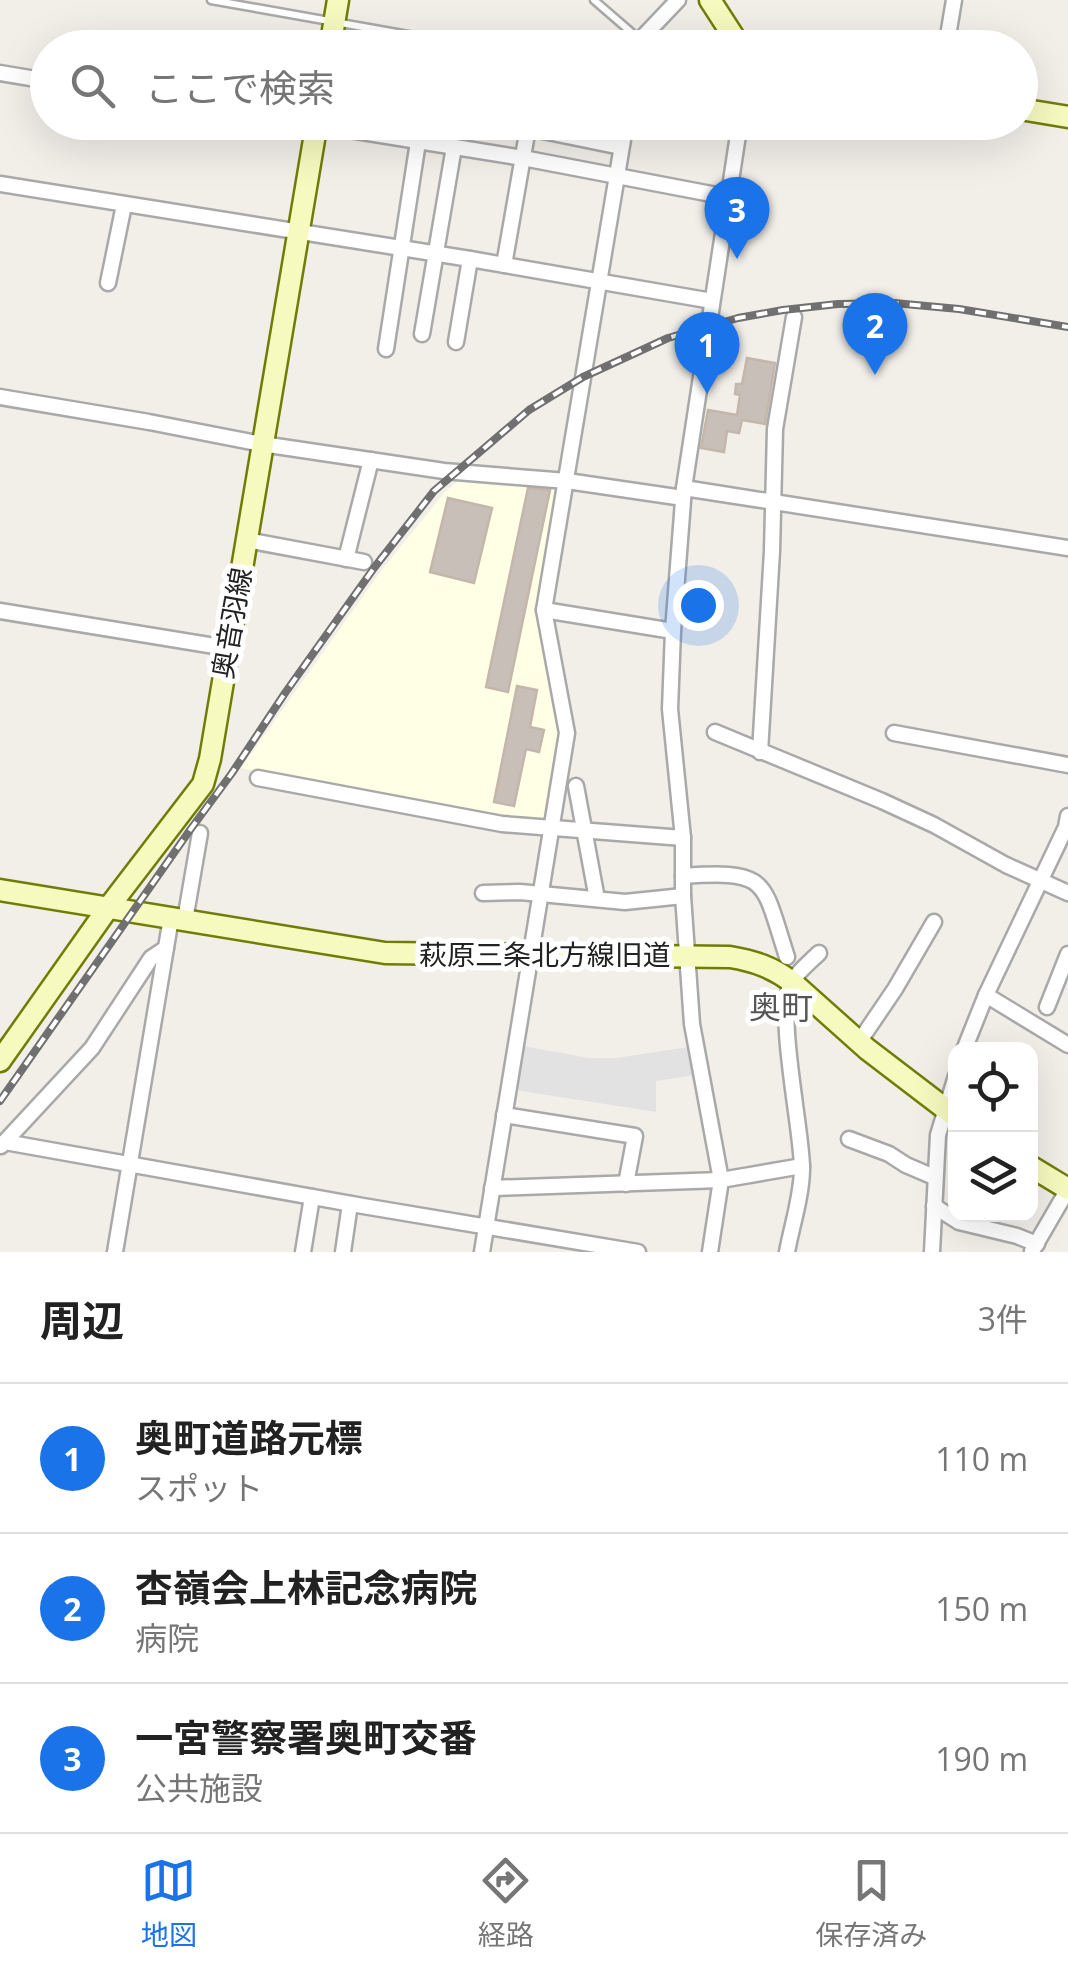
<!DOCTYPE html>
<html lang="ja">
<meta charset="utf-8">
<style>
:root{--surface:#fff;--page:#f6f6f6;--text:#222;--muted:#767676;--line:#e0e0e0;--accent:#1a73e8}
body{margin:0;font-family:"Open Sans","Noto Sans JP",sans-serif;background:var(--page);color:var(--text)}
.controls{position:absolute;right:30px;bottom:30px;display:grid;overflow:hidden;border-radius:20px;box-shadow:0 10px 40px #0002}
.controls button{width:90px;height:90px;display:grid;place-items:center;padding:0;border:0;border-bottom:2px solid var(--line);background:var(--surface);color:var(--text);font:50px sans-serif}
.you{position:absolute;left:698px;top:605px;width:35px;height:35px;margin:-25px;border:8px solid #fff;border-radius:50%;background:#1a73e8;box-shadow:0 0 0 15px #1a73e833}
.badge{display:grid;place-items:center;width:65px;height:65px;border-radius:50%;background:var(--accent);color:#fff;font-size:32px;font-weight:700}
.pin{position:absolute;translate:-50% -82px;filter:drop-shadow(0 2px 5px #0008)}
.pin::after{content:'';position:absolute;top:52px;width:35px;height:30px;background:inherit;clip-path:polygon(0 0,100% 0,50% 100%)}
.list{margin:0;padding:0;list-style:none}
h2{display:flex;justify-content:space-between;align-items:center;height:130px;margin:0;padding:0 40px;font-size:42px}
h2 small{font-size:32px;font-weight:400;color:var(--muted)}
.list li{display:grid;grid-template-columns:65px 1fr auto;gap:30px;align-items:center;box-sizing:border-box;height:150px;padding:0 40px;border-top:2px solid var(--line)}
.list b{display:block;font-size:38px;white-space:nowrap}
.list p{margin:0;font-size:32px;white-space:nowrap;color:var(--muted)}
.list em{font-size:32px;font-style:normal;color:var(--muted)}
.icon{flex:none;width:55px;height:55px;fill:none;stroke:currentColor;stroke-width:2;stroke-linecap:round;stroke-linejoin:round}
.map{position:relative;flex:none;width:1068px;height:1252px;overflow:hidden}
.search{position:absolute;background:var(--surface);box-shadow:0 10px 40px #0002;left:30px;right:30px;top:30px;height:110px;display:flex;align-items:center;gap:25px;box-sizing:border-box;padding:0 35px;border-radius:55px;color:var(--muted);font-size:38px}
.sheet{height:580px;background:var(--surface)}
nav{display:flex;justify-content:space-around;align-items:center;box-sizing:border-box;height:140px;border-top:2px solid var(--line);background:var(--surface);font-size:28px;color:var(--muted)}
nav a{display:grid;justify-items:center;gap:5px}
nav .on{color:var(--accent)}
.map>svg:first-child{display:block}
.education{fill:#ffffe5}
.parking{fill:#e2e2e2}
.building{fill:#c7bfb8;stroke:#c4b6ab;stroke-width:2.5}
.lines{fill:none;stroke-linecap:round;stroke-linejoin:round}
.lane-casing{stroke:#a9a9a9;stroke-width:11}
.street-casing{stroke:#a9a9a9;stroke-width:19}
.secondary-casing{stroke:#707d05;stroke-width:25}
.lane{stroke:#fff;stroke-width:6}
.street{stroke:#fff;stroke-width:14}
.secondary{stroke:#f7fabf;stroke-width:20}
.rail-casing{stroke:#707070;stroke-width:8}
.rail{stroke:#fff;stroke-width:4;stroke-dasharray:11;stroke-linecap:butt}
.labels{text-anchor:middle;stroke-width:10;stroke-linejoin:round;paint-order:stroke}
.street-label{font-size:28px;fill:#222;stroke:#fff}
.quarter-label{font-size:32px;fill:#555;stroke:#fff}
</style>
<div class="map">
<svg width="1068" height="1252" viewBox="0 0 1068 1252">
<rect width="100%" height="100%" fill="#f2efe9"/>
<path class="education" d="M 465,475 L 551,486 L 557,494 L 535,610 L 561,740 L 547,824 L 494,817 L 241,768 L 381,571 L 444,493 Z"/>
<path class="parking" d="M 523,1046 L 589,1058 L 616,1058 L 689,1047 L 696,1075 L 656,1081 L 656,1112 L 515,1090 Z"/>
<g class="building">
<path d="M 747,358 L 775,363 L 765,424 L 742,420 L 739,433 L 727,431 L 724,452 L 701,448 L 708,410 L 737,415 L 740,395 L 735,394 L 736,384 L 742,384 Z"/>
<path d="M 528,488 L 550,490 L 508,692 L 486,687 Z"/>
<path d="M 448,498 L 492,508 L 474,583 L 430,572 Z"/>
<path d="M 517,686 L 537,690 L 530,727 L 544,730 L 539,752 L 526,749 L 514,806 L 494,802 Z"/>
</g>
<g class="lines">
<defs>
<g id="lane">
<path d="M 211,0 L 442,41"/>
<path d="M 594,0 L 639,39"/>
</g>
<g id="street">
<path d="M 638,48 L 640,40 L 678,0"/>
<path d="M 946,48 L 954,0"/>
<path d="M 0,73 L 48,81"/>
<path d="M 300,122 L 523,158 L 727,197"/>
<path d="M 0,184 L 470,259 L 712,301"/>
<path d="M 504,265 L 528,128 L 621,147"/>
<path d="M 108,283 L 124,205"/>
<path d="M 422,334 L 454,147"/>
<path d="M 456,342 L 470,259"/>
<path d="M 386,349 L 418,142"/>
<path d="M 0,397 L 149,422 L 262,444 L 444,471 L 567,481 L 683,498"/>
<path d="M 684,488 L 1068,548"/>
<path d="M 246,540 L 364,562"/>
<path d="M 346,559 L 371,460"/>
<path d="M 544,610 L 673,631"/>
<path d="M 0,611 L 227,648"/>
<path d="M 715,732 L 882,801 L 934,825 L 1006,865 L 1068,893"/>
<path d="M 894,733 L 1068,765"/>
<path d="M 760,752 L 772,551 L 775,429 L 794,317"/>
<path d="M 258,778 L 502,824 L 683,838"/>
<path d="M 576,786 L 597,899"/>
<path d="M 683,876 C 770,870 762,880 787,957"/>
<path d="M 483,893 L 520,892 L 625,902 L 683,896"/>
<path d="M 185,920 L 200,833"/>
<path d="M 986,995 L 1068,1045"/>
<path d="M 1047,1007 L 1068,954"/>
<path d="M 859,1042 L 895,989 L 934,922"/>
<path d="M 964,1050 L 986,995 L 1066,827 L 1068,816"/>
<path d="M 504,1115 L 635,1136 L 626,1184"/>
<path d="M 849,1139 L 889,1154 L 906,1165 L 934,1177"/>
<path d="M 5,1142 L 363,1206 L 638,1252"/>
<path d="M 1,1146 L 92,1048 L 151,958 L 166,948"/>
<path d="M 492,1188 L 721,1180 L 802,1166"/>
<path d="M 934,1206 L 959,1222 L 1017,1236 L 1037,1244"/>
<path d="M 1032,1251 L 1068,1189"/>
<path d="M 115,1252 L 171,918"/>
<path d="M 303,1252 L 312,1197"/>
<path d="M 343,1252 L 350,1204"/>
<path d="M 482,1252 L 567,733 L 544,610 L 626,122"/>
<path d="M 710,1252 L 721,1180 L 692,1024 L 683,896 L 683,838 L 670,709 L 673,631 L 684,488 L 740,122"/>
<path d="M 787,1252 C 792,1225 802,1195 802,1168 C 802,1130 775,1009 792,982 C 798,971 810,962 819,953"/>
<path d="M 932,1252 L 938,1135 L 956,1076"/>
</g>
<g id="secondary">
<path d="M 710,0 L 741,48"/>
<path d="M 330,48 L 338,0"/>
<path d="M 1020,109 L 1068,117"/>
<path d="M 0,890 L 385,953 L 730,957 C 754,961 772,967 792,982 L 867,1049 L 956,1117"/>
<path d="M 0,1061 L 108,908 L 203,784 L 210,759 L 317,122"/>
<path d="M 1030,1166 L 1068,1189"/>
</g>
</defs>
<use href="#lane" class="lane-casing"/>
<use href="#street" class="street-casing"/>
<use href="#secondary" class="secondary-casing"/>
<use href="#lane" class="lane"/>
<use href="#street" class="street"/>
<use href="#secondary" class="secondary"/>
<defs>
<path id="rail" d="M 0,1101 L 190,830 L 232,773 L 285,693 L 374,568 L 434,491 L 529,410 L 583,377 L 668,338 L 738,318 L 783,310 L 838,304 L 894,303 L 959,309 L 1068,327"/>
</defs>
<use href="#rail" class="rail-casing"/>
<use href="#rail" class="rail"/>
</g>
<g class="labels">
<g class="street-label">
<text transform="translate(232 623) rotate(-80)" y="10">奥音羽線</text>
<text x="545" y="965">萩原三条北方線旧道</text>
</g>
<g class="quarter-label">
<text x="781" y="1019">奥町</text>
</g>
</g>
</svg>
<div class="controls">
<button><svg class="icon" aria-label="locate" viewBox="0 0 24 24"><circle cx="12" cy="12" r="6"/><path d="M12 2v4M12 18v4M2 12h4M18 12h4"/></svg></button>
<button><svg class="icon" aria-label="layers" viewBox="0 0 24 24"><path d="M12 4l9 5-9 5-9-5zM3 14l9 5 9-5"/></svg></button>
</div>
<div class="you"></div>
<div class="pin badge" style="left:707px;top:394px">1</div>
<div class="pin badge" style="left:875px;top:375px">2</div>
<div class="pin badge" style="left:737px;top:259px">3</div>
<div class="search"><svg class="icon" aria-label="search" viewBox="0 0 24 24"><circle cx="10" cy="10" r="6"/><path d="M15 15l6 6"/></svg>ここで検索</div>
</div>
<section class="sheet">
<h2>周辺<small>3件</small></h2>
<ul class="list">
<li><span class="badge">1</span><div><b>奥町道路元標</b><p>スポット</p></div><em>110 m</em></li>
<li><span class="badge">2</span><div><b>杏嶺会上林記念病院</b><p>病院</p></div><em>150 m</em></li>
<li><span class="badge">3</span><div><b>一宮警察署奥町交番</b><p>公共施設</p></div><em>190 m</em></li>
</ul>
</section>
<nav>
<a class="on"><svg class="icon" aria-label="map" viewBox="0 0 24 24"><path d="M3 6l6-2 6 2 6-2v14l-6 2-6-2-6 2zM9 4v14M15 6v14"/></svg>地図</a>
<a><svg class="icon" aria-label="directions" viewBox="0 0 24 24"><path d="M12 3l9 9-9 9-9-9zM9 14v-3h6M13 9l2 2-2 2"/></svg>経路</a>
<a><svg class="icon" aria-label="saved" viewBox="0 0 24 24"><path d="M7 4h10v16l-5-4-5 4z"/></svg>保存済み</a>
</nav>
